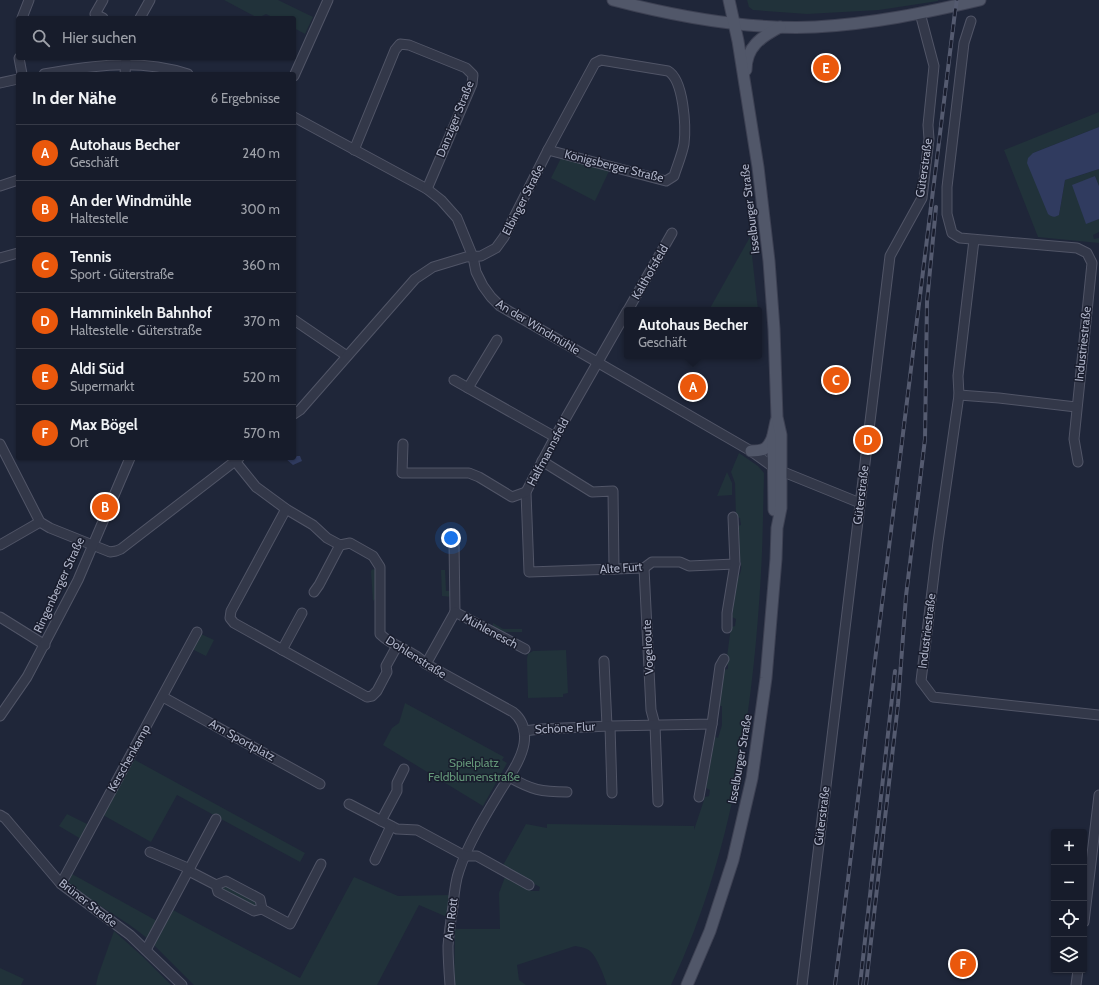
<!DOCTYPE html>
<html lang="de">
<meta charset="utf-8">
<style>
:root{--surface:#171c2b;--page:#242937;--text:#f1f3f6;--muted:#9ea1a9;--line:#363a47;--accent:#ea580c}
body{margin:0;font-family:Cabin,sans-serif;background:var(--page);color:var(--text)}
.controls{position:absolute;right:12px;bottom:12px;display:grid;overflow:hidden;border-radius:4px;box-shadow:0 1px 3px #0004}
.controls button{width:36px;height:36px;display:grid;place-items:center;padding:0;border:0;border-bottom:1px solid var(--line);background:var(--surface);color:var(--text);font:20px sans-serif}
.you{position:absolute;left:451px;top:538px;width:14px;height:14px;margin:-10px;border:3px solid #fff;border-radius:50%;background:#1a73e8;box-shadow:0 0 0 6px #1a73e833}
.badge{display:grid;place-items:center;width:26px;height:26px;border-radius:50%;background:var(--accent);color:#fff;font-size:13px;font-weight:700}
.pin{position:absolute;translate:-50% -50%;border:2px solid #fff;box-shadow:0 1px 4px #0006}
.popup{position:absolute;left:624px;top:307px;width:138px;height:52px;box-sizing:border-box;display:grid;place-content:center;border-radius:4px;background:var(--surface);filter:drop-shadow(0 1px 3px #0005);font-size:13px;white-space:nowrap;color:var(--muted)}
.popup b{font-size:15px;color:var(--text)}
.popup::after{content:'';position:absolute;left:50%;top:100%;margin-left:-8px;border:8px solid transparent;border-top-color:var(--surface)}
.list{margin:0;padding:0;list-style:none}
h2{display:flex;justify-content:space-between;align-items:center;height:52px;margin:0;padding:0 16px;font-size:17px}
h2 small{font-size:13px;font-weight:400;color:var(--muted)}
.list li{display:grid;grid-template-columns:26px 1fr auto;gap:12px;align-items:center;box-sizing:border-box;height:56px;padding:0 16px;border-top:1px solid var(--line)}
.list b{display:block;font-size:15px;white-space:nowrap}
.list p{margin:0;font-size:13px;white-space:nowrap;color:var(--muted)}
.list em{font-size:13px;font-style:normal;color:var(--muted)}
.icon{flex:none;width:22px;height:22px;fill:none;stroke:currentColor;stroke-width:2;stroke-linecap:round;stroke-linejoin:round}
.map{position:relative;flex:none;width:1099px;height:985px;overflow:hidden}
.search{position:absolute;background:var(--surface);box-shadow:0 1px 3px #0004;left:16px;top:16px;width:280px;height:44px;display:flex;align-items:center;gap:10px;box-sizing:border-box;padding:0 14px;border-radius:4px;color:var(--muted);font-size:15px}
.panel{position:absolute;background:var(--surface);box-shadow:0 1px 3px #0004;left:16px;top:72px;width:280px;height:388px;border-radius:4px}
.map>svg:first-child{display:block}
.green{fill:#21323a}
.water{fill:#303b5f}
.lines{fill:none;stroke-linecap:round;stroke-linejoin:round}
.minor-casing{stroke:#515567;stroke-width:11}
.major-casing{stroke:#3d4153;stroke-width:13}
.minor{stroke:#333849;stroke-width:9}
.major{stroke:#515769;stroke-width:11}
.rail-casing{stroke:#555b70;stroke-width:4}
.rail{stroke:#191d2d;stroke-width:2.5;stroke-dasharray:8;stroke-linecap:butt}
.labels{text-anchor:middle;stroke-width:3;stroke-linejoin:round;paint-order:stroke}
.street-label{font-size:12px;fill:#adb2c6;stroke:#191d2d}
.park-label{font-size:12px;fill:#649779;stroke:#191d2d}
</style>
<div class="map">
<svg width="1099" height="985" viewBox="0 0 1099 985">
<rect width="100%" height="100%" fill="#1f2639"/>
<g class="green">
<path d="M 224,0 L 278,0 L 313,17 L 305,34 L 294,28 L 294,18 L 274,18 L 266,14 L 258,18 Z"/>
<path d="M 747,0 L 938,0 L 938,1 L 879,10 L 807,14 L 753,10 L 749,7 Z"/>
<path d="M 1099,112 L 1099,127 L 1033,153 L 1059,215 L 1065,180 L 1099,169 L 1099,186 L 1095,176 L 1086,223 L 1099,219 L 1099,232 L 1093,235 L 1094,239 L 1099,238 L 1099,243 L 1038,237 L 1004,150 Z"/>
<path d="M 561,158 L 609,171 L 595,201 L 551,178 Z"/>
<path d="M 750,237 L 758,310 L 709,310 Z"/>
<path d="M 739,453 L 758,466 L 764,473 C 763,507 763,540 761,573 C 753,714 732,856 671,985 L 607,985 C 604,976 597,957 590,951 C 585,947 580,947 575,946 L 517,965 L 519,980 L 526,985 L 454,985 L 455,929 L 500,929 L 499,893 L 505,877 L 532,891 L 539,891 L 540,887 L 502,867 L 526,824 L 547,828 L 547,824 L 694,826 L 694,830 L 705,797 L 709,796 L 710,790 L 706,788 L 715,737 L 718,738 L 722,725 L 722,706 L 720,706 L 718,704 L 723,670 L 728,669 L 728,665 L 726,664 L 731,627 L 735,626 L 736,619 L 732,617 L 737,579 C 744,569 741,563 738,552 C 736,544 737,534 737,526 L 741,525 L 740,518 L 736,517 L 735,483 L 731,472 Z"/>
<path d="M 727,472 L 732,483 L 732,495 L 717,496 Z"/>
<path d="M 373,569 L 376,570 L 377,597 L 373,601 L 371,571 Z"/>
<path d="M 441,570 L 445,570 L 446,591 L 451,591 L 452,597 L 442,596 Z"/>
<path d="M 493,623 L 503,629 L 522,629 L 522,632 L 501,632 L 493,627 Z"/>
<path d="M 201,634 L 214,640 L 206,656 L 192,649 Z"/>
<path d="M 566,650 L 568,693 L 563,694 L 563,697 L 528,698 L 527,659 L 528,654 L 533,651 Z"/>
<path d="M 405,703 L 504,757 L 502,760 L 507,763 L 483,806 L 383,745 L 392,728 L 399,723 Z"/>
<path d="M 135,760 L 305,853 L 300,862 L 177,795 L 151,842 L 103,815 L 132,761 Z"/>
<path d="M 67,814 L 89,825 L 81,839 L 59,826 Z"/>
<path d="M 72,874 L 157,921 L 148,939 C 124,918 94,905 70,884 L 69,881 Z"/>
<path d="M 354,877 L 398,896 L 450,895 L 447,917 L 419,905 L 377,985 L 194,985 L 154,945 L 173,910 L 300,978 Z"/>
<path d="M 222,884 L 257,901 L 257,905 L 254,907 L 221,890 L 221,886 Z"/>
<path d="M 114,931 L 142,956 L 171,985 L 96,985 L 98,976 Z"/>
<path d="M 0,968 L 24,979 L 21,985 L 0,985 Z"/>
</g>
<g class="water">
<path d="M 1099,127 L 1099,169 L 1065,180 L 1059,215 C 1054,218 1052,217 1048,214 L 1027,163 L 1028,158 L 1033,153 Z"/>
<path d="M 1095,176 L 1099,186 L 1099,219 L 1086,224 L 1072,185 Z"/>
<path d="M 297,456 L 300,456 L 302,461 L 293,465 L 285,458 L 294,457 L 295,458 Z"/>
</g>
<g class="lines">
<defs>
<g id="minor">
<path d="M 22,18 L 29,0"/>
<path d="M 103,18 L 95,14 L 103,0"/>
<path d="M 140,18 L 150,0"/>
<path d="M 971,21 L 964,43 L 947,187 L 947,214 L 952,233 L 960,238 L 1077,248 L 1087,253 L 1092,263 L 1074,439 L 1078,462"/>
<path d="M 19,58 L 22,74"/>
<path d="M 601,60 L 668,71 C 684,80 686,127 684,144 C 682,155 677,166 674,176 L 666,181 L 548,150 L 595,63 Z"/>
<path d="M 44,74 C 93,65 140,59 188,74"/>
<path d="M 125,74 L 126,59"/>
<path d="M 294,76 L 328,0"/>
<path d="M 0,83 L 18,79"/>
<path d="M 294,117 L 427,189 L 441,200 L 457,218 L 473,257 L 476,272 L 483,286 L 491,297 L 500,306 L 751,451 L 773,467"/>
<path d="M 354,150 L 395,50 L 400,44 L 409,45 L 466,68 L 473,75 L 472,84 L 427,189"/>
<path d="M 0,186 L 18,180"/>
<path d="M 974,240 L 958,376 L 959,395 L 938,542 L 921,681 L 933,697 L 1099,715"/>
<path d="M 0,258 L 18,253"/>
<path d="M 628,310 L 672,233"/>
<path d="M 627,311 L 555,437 L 526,492 L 529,572 L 644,568 L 652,562 L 680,562 L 689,566 L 735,564"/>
<path d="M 294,320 L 347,356"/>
<path d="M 454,380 L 555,437"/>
<path d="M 468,388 L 497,340"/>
<path d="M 959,395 L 999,398 L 1076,407"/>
<path d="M 294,414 L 300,410 L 415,279 L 433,267 L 466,257 L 481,256 L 496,248 L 504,237 L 548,150"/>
<path d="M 0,444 L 40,522 L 50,528 L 110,552 L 116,551 L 121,549 L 239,458"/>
<path d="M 403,444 L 402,473 L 469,473 L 479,477 L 512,497 L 526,492"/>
<path d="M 235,461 L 256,487 L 286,509 L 313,525 L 327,538 L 340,545 L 350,543 L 373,556 L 380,567 L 380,634 C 394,648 412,649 426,664 L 513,712 C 523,720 526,731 524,744 C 521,761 508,778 499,793 C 485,816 468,844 459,871 C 455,882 454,895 453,906 C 451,919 449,933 448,946 C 448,959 449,972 450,985"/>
<path d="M 542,461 L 592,492 L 613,491 L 614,569"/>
<path d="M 781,471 L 860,503"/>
<path d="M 286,509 L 231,611 L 230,618 L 234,623 L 367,697 L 372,696 L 377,691 L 387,672 L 386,666 L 397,646"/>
<path d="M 454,542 L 455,612"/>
<path d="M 0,545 L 40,522"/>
<path d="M 644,568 L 651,710 L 655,725 L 658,802"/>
<path d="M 314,592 L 319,585 L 340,545"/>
<path d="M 0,617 L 45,645"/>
<path d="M 727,628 L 727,613 L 735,564 L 733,517"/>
<path d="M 282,650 L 302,613"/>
<path d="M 604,661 L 607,726"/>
<path d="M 426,664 L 455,612 L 525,649"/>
<path d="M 163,697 L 320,784"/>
<path d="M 0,716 L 27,677 L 78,580 L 130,458"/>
<path d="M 610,726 L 612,793"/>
<path d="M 524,731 L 540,729 L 610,726 L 712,724 L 720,666 L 724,659"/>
<path d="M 509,777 C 532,790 541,792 567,792"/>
<path d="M 699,797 L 712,724"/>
<path d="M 349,804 L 397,829 L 417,830 L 465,856 L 477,856 L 529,885"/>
<path d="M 0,815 L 5,818 L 61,884 L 130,935 L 182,985"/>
<path d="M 381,821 L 397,791 L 397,783 L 404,769"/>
<path d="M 150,852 L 190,869"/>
<path d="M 375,860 L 391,826"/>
<path d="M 189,871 L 216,885 L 218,892 L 254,911 L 262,909 L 260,899 L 226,881 L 216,885"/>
<path d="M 61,884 L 197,632"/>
<path d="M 262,909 L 290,924 L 321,864"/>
<path d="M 1084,922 L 1099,795"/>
<path d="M 146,950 L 216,819"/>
<path d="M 802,985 L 890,256 L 922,198 L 929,139 L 928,125 L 934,66 L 920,13"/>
<path d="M 1076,985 L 1078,970"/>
</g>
<g id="major">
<path d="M 613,0 C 678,17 747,30 815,27 C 871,24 925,13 980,0"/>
<path d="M 746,70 C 746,47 761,37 780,27"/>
<path d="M 751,451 C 764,451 768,449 773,436"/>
<path d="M 774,510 L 773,435 L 776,421"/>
<path d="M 687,985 L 710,931 L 733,860 L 752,778 L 766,678 L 776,559 L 777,528 L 781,508 L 781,435 L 777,417 L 774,329 L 769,261 L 758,167 L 738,41 L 729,0"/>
</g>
</defs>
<use href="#minor" class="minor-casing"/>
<use href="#major" class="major-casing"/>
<use href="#minor" class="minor"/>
<use href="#major" class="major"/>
<defs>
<g id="rail">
<path d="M 835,985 L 955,12 L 957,0"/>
<path d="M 860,985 L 895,671"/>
<path d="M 866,985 L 898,704 L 906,596 L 925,439 L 927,302 L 936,207"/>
</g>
</defs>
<use href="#rail" class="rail-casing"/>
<use href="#rail" class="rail"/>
</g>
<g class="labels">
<g class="street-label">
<text transform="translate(455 119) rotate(-68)" y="4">Danziger Straße</text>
<text transform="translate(614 166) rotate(14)" y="4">Königsberger Straße</text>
<text transform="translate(924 168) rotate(-82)" y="4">Güterstraße</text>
<text transform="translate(523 200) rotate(-63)" y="4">Elbinger Straße</text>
<text transform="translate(750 209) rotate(-97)" y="4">Isselburger Straße</text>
<text transform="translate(650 272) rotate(-60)" y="4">Kalthofsfeld</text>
<text transform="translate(538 327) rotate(31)" y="4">An der Windmühle</text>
<text transform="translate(1083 344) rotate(-84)" y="4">Industriestraße</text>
<text transform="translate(548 452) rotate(-62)" y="4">Halfmannsfeld</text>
<text transform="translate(861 495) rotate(-83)" y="4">Güterstraße</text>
<text transform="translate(621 568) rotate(-4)" y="4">Alte Furt</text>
<text transform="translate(59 585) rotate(-65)" y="4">Ringenberger Straße</text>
<text transform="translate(490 631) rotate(28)" y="4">Mühlenesch</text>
<text transform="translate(927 631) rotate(-83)" y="4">Industriestraße</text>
<text transform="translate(648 647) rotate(-93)" y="4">Vogelroute</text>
<text transform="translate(416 657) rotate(32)" y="4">Dohlenstraße</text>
<text transform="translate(565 728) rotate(-3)" y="4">Schöne Flur</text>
<text transform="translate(242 740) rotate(29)" y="4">Am Sportplatz</text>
<text transform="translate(129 758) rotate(-61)" y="4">Kerschenkamp</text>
<text transform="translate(740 759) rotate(-80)" y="4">Isselburger Straße</text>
<text transform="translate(822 816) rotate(-83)" y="4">Güterstraße</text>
<text transform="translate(88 903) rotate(38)" y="4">Brüner Straße</text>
<text transform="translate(451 919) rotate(-83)" y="4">Am Rott</text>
</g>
<g class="park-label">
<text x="474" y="767">Spielplatz<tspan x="474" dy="14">Feldblumenstraße</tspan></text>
</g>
</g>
</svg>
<div class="controls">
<button>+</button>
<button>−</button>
<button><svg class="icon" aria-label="locate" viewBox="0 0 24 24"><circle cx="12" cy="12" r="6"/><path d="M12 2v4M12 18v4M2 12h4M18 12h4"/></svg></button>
<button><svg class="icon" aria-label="layers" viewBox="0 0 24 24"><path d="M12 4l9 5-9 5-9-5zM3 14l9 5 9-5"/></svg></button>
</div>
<div class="you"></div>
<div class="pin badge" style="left:693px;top:387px">A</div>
<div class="popup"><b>Autohaus Becher</b>Geschäft</div>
<div class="pin badge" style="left:105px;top:507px">B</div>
<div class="pin badge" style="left:836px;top:380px">C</div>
<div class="pin badge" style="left:868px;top:440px">D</div>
<div class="pin badge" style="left:826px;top:68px">E</div>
<div class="pin badge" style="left:963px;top:964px">F</div>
<div class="search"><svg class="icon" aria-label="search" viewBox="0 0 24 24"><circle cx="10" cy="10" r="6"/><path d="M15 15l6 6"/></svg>Hier suchen</div>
<section class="panel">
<h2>In der Nähe<small>6 Ergebnisse</small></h2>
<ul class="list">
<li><span class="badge">A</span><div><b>Autohaus Becher</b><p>Geschäft</p></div><em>240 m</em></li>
<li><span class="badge">B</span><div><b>An der Windmühle</b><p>Haltestelle</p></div><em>300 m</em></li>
<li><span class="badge">C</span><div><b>Tennis</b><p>Sport · Güterstraße</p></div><em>360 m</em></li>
<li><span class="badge">D</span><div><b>Hamminkeln Bahnhof</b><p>Haltestelle · Güterstraße</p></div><em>370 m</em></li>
<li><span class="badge">E</span><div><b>Aldi Süd</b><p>Supermarkt</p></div><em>520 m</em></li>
<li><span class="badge">F</span><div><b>Max Bögel</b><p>Ort</p></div><em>570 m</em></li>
</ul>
</section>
</div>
